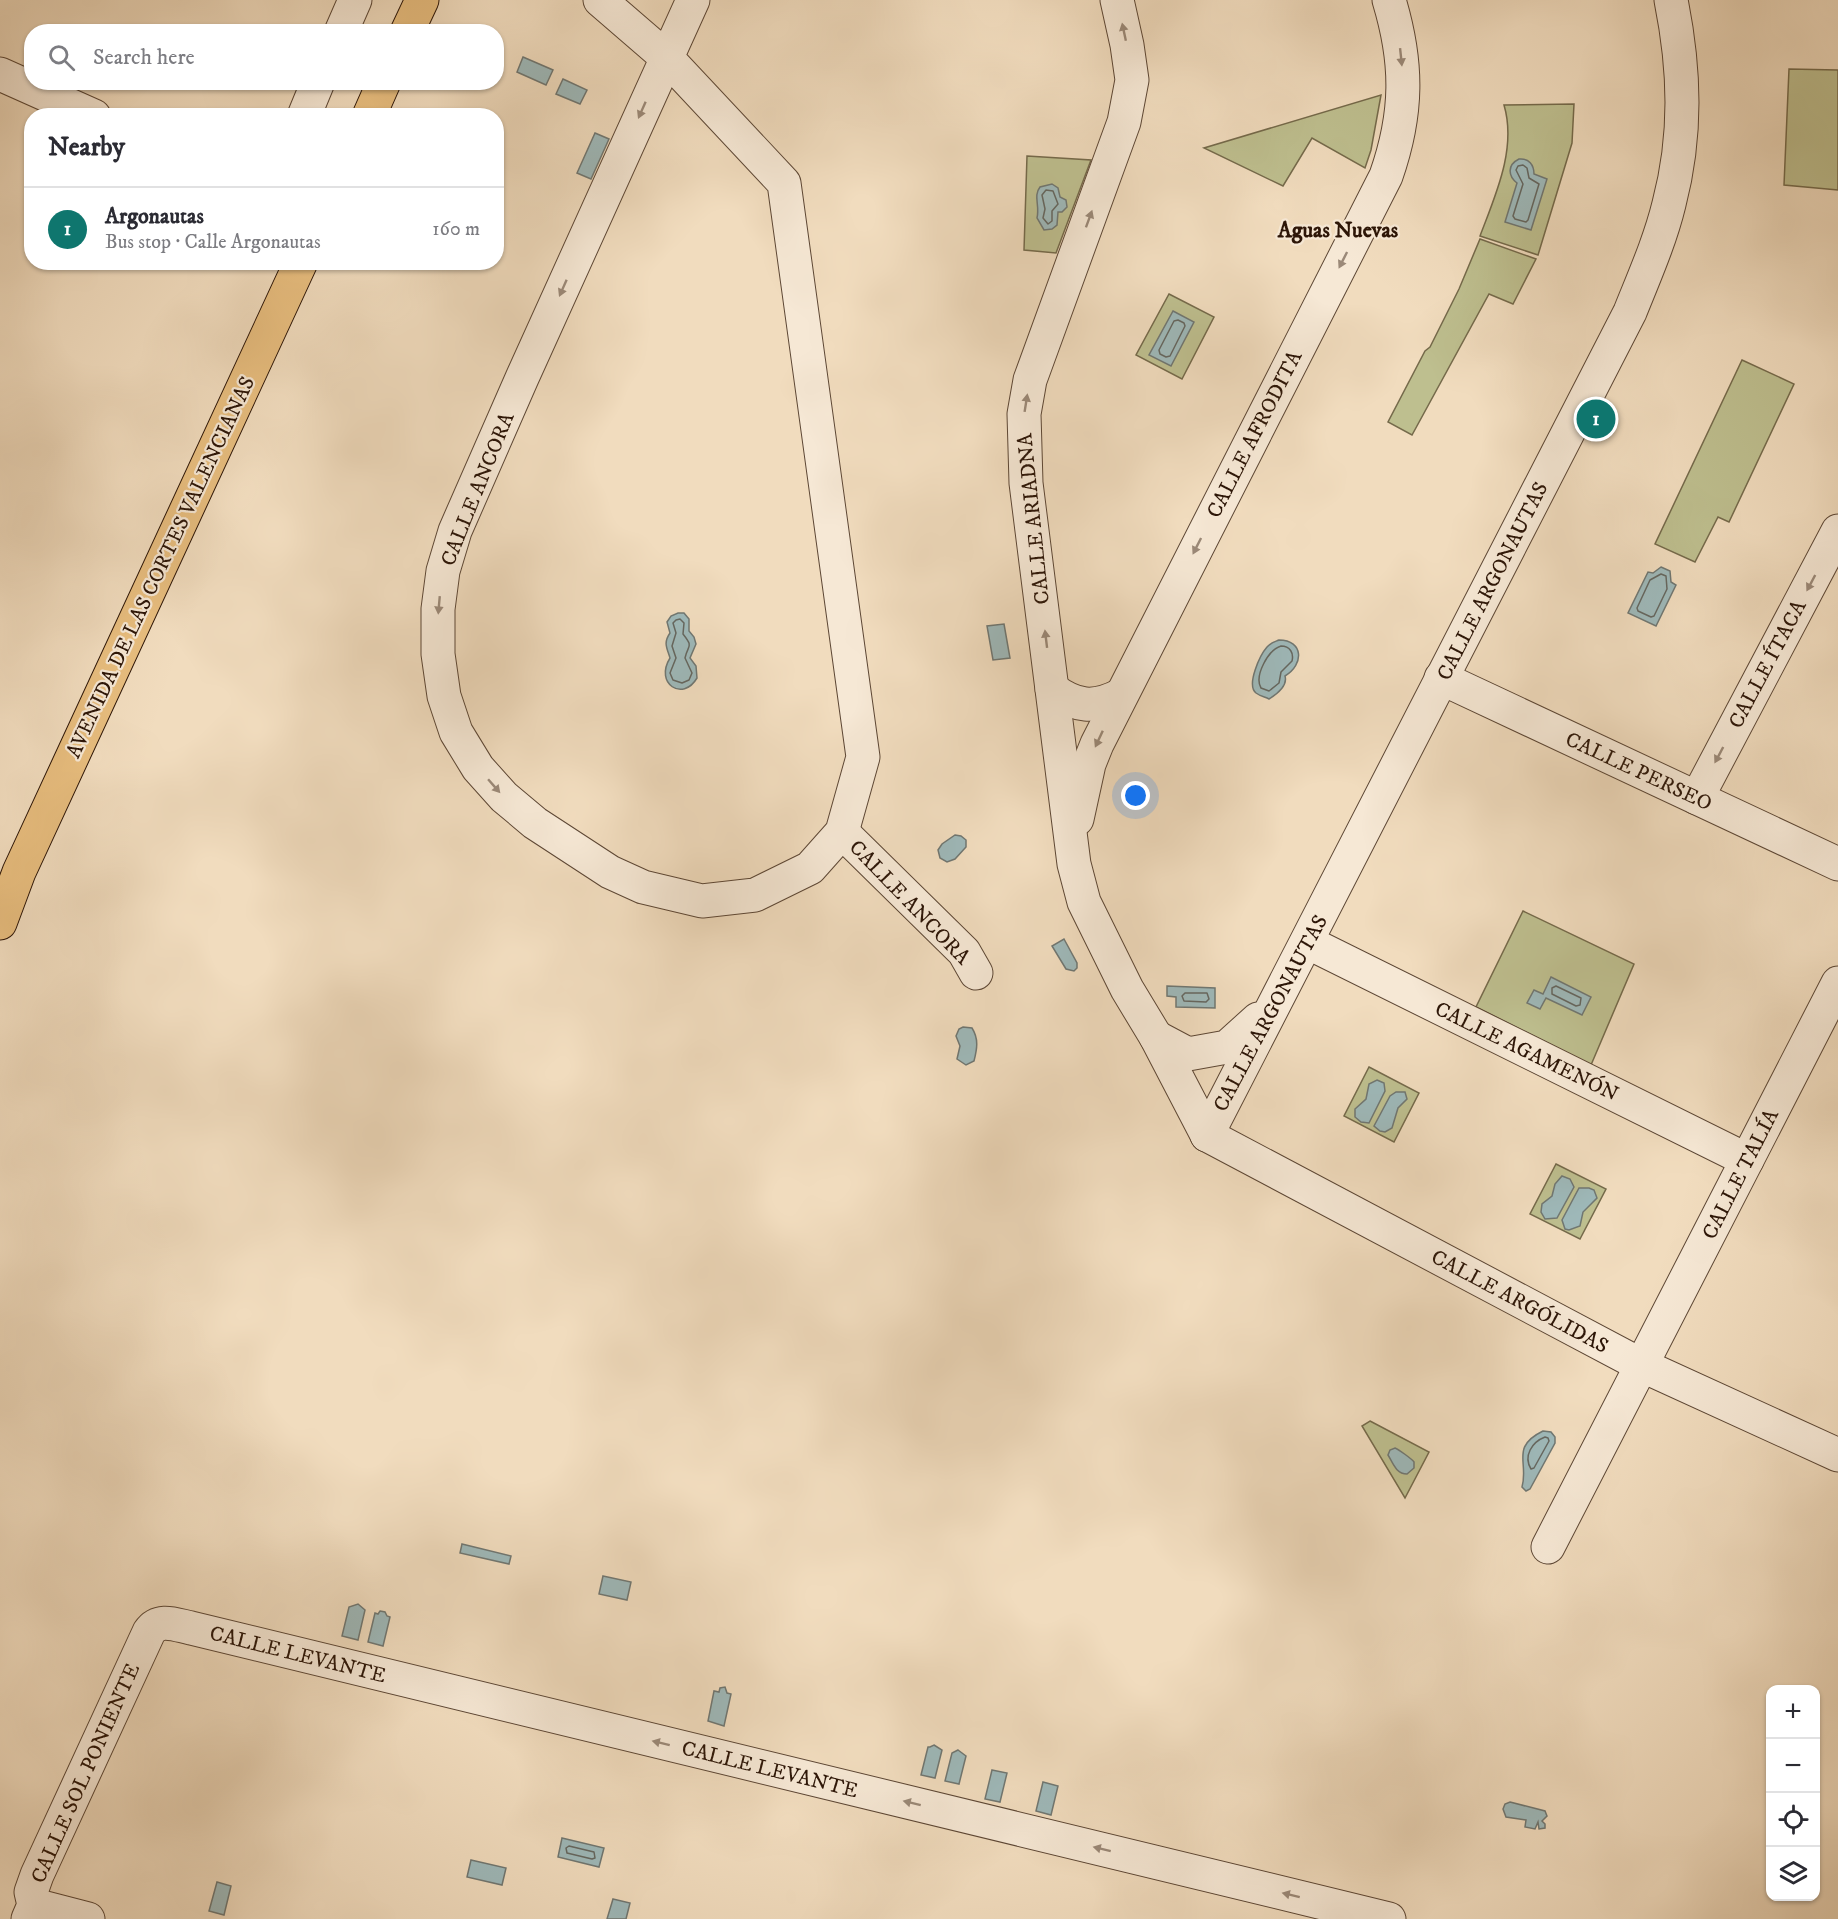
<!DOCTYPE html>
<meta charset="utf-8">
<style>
:root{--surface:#fff;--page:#f2f2f3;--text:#2b2b33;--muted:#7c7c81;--line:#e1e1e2;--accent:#0f766e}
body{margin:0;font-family:"IM FELL DW Pica",serif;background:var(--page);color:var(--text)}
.controls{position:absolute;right:18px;bottom:18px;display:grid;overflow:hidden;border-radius:12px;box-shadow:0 2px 4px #0004}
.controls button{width:54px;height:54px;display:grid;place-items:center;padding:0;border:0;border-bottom:2px solid var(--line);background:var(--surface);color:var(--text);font:30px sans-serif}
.you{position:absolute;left:1136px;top:796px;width:21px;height:21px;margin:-15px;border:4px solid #fff;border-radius:50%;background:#1a73e8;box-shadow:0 0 0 9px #1a73e833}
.badge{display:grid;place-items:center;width:39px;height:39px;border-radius:50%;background:var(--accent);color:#fff;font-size:20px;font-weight:700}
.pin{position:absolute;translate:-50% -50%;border:3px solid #fff;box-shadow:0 2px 6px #0006}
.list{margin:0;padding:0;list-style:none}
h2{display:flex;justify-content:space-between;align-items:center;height:78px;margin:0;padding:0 24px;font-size:26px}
h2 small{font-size:20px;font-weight:400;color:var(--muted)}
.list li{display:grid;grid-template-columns:39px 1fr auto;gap:18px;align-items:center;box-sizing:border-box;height:84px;padding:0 24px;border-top:2px solid var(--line)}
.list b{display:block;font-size:22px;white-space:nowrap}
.list p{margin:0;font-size:20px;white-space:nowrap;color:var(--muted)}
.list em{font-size:20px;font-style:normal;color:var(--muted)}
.icon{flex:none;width:33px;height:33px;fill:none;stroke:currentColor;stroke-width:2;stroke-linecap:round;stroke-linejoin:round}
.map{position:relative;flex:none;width:1838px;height:1919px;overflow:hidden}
.search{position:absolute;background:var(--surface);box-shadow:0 2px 4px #0004;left:24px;top:24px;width:480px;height:66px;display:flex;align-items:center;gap:15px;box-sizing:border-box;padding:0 21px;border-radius:24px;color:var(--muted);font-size:22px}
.panel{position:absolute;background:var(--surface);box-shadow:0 2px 4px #0004;left:24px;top:108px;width:480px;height:162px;border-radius:24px}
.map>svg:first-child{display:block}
.green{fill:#bebf8f;stroke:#756a4b;stroke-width:1.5}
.water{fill:#9eb9ba;stroke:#707772;stroke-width:1.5}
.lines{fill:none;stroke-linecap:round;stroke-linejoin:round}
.shore{stroke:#656760;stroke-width:1.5}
.minor-casing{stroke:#5d4735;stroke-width:35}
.major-casing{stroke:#2c1507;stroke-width:35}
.minor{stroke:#f6e8d5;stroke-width:33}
.major{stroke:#e8be7f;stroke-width:33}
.oneway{fill:#9b8978}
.labels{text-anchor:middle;stroke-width:4.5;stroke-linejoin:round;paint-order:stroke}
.street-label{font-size:21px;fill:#2c1507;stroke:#f6e8d5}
.neighbourhood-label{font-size:22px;font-weight:bold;fill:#2c1507;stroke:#f6e8d5}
</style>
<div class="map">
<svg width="1838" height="1919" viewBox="0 0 1838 1919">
<rect width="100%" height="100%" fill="#f1dcbe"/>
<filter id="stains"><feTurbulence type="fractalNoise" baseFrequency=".00333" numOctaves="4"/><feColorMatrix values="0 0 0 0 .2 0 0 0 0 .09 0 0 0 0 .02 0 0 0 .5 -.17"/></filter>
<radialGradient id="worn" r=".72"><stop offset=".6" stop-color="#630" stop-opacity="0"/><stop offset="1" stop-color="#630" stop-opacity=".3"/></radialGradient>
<g class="green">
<path d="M 1789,69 L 1838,70 L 1838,190 L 1784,185 Z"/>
<path d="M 1381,95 L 1371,150 L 1365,168 L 1312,138 L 1283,186 L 1204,148 Z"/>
<path d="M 1574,104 L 1572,143 L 1538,255 L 1480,236 C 1495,196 1517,149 1504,105 Z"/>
<path d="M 1027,156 L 1091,160 L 1056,253 L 1024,250 Z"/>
<path d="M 1480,239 L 1536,259 L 1513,304 L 1489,294 L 1412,435 L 1388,422 L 1425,351 L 1430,347 L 1459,289 Z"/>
<path d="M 1169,294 L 1214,317 L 1182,379 L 1136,355 Z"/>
<path d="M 1742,360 L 1794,384 L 1729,522 L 1718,517 L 1695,562 L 1655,544 Z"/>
<path d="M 1523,911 L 1634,964 L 1591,1065 L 1476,1007 Z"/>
<path d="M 1369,1067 L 1419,1093 L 1394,1142 L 1344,1116 Z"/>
<path d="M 1556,1164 L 1606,1189 L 1580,1239 L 1530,1214 Z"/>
<path d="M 1370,1421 L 1429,1452 L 1405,1498 L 1362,1426 Z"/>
</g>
<g class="water">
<path d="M 523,57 L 553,70 L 546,85 L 517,72 Z"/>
<path d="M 563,79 L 587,90 L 580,104 L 556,94 Z"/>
<path d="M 595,133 L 609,139 L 591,179 L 577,173 Z"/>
<path d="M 1519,159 C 1529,158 1534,165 1534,174 L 1547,179 L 1531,230 L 1505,222 L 1517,183 C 1508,176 1507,165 1519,159 Z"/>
<path d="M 1052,184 L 1058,188 L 1060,197 L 1066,200 L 1067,207 L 1062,212 L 1058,212 L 1057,225 L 1052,229 L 1044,230 L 1037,218 C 1040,205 1033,196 1040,187 Z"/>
<path d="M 1173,311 L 1194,322 L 1171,366 L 1149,355 Z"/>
<path d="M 1661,567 L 1670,571 L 1671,582 L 1676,585 L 1656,626 L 1628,613 L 1648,572 L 1653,573 Z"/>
<path d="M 678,613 L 684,613 L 689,619 L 689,631 L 694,637 L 696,644 L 690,658 L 696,666 L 697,678 C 683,702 654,684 670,658 C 667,648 663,643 670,633 L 667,622 L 671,616 Z"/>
<path d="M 1004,624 L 1010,658 L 993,660 L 987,626 Z"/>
<path d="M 1279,640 C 1304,640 1304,665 1285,676 C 1288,686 1277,694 1269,699 C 1265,697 1260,696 1256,693 C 1246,685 1260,655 1267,647 C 1270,643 1274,642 1279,640 Z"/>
<path d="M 955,835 L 961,836 L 966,840 L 966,847 L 955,859 L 947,862 L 940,858 L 938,850 L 942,844 Z"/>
<path d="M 1064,939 L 1077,963 L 1077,968 L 1074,971 L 1066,969 L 1052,946 Z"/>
<path d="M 1551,977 L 1591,997 L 1582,1015 L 1546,998 L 1540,1009 L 1527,1003 L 1534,990 L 1543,994 Z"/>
<path d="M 1167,986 L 1215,988 L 1215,1008 L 1176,1007 L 1176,997 L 1167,996 Z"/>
<path d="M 963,1027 L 972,1028 C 979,1039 977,1049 974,1061 L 966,1065 L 957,1059 L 960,1046 L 956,1036 L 959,1029 Z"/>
<path d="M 1377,1080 L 1384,1083 L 1385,1091 L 1369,1123 L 1361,1122 L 1355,1117 L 1355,1109 L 1366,1099 L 1369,1084 Z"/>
<path d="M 1396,1092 L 1405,1092 L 1407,1099 L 1398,1108 L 1392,1128 L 1385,1132 L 1380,1131 L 1374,1126 L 1390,1096 Z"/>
<path d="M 1562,1176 L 1570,1179 L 1574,1187 L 1557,1218 L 1545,1219 L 1541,1212 L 1542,1204 L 1552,1196 L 1555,1184 Z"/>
<path d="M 1579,1188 L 1589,1188 L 1594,1190 L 1597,1198 L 1583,1212 L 1580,1226 L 1569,1230 L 1565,1229 L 1562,1220 Z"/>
<path d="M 1543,1431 L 1551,1432 L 1555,1437 L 1555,1443 L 1530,1489 L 1526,1491 L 1522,1487 C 1529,1463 1510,1447 1543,1431 Z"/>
<path d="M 1395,1448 C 1398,1449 1412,1459 1414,1462 L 1414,1468 L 1407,1474 C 1396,1474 1393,1463 1388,1455 L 1390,1450 Z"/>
<path d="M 462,1544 L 511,1556 L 509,1564 L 460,1553 Z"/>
<path d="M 603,1576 L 631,1582 L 627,1600 L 599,1594 Z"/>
<path d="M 358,1604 L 365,1610 L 358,1640 L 342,1636 L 349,1607 Z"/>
<path d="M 380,1611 L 385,1612 L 387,1616 L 390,1617 L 383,1646 L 368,1642 L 375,1613 L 378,1614 Z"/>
<path d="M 725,1687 L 727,1693 L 731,1694 L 724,1726 L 708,1721 L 714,1691 L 719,1692 L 720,1688 Z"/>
<path d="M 934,1745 L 942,1750 L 935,1778 L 921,1775 L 928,1747 L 930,1747 Z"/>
<path d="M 958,1750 L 966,1756 L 959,1784 L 945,1781 L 952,1753 Z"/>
<path d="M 992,1770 L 1007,1773 L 1000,1802 L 985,1799 Z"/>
<path d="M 1043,1782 L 1058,1786 L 1051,1815 L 1036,1811 Z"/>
<path d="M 1510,1802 L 1545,1811 L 1547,1816 L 1542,1821 L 1545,1824 L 1545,1828 L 1539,1829 L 1538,1822 L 1535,1829 L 1525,1827 L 1526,1820 L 1506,1817 L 1503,1809 L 1505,1804 Z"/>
<path d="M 562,1838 L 604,1848 L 599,1867 L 558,1857 Z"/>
<path d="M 471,1860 L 506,1868 L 502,1885 L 467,1877 Z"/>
<path d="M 217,1882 L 231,1886 L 224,1915 L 209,1911 Z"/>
<path d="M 613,1899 L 630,1903 L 626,1919 L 607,1919 Z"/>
</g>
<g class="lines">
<g class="shore">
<path d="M 1523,165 L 1527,168 L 1529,178 L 1539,184 L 1528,220 L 1526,222 L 1515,219 L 1513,216 L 1523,184 L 1516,170 L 1518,166 Z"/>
<path d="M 1046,190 L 1053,191 L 1058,204 L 1052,211 L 1052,221 L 1048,224 L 1043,218 L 1045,209 L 1042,195 Z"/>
<path d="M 1178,320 L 1184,323 L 1185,326 L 1170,356 L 1166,357 L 1160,354 L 1159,350 L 1174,321 Z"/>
<path d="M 1661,574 L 1666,576 L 1667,589 L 1654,616 L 1651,617 L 1638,611 L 1637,608 L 1650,580 Z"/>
<path d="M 680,619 L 684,623 L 683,634 C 694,648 688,644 685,658 L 692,673 L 689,680 L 682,683 L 673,680 L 670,673 L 676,658 L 672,646 L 676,633 L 673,623 L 676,620 Z"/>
<path d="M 1281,646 C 1290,646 1294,653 1292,661 L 1281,672 L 1279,683 L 1269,691 L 1261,688 C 1254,676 1268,650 1281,646 Z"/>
<path d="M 1556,986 L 1581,998 L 1580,1005 L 1576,1006 L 1552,994 L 1552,988 Z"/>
<path d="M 1185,993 L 1207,993 L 1209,999 L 1206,1002 L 1184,1001 L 1182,996 Z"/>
<path d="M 1545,1437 L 1548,1438 L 1549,1441 L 1534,1468 L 1531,1469 C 1523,1456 1532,1442 1545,1437 Z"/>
<path d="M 569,1846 L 594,1852 L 595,1858 L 592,1859 L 567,1853 L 566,1848 Z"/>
</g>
<defs>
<g id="minor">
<path d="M 600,0 L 666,57 L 784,183 L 863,757 L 842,832 L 810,868 L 755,895 L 702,901 L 643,887 L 610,872 L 535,823 L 504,797 L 478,768 L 456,732 L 444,696 L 438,654 L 438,609 L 443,571 L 455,531 L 522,378 L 693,0"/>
<path d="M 1117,0 L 1127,45 L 1132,80 L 1124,122 L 1030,380 L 1024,414 L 1026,483 L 1074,864 L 1084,902 L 1127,989 L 1156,1037 L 1207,1135"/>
<path d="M 341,32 L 355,0"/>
<path d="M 0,74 L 94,116"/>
<path d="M 304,116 L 318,82"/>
<path d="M 1441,678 L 1838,864"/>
<path d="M 1052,689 C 1076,707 1094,709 1121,695"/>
<path d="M 1697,798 L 1838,531"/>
<path d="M 1077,819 L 1089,764 L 1097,744 L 1386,176 C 1408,113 1408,63 1389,0"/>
<path d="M 842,832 L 964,952 L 976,973"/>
<path d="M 1307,942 L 1747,1160"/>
<path d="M 1156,1037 L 1188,1054 L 1227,1047 L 1258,1019"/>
<path d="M 1207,1135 L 1630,312 C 1644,277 1660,241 1669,204 C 1687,135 1685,70 1671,0"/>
<path d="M 1207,1135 L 1641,1365 L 1838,1455"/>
<path d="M 1548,1547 L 1838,983"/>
<path d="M 34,1905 L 88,1919"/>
<path d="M 28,1919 L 34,1905 L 31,1892 L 37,1875 L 149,1632 C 159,1617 176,1625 191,1628 L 1389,1919"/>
</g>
<g id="major">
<path d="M 407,32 L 422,0"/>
<path d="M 369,116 L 384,82"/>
<path d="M 0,923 L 19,872 L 301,262"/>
</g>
</defs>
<use href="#minor" class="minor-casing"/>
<use href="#major" class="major-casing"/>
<use href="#minor" class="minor"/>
<use href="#major" class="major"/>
</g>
<defs><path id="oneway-solid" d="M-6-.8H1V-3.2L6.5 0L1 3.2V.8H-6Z" transform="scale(1.5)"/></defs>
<g class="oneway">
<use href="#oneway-solid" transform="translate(1124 32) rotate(-102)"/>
<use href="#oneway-solid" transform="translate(1401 57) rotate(84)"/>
<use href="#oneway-solid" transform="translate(642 110) rotate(114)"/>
<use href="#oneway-solid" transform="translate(1089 219) rotate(-70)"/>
<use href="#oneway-solid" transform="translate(1343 260) rotate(117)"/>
<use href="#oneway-solid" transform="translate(563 288) rotate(114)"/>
<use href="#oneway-solid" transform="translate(1026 403) rotate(-81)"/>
<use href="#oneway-solid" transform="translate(1197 546) rotate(117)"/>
<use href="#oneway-solid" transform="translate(1811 583) rotate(118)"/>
<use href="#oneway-solid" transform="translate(439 605) rotate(95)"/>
<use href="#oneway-solid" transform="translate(1046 639) rotate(-97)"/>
<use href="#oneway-solid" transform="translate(1099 739) rotate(115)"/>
<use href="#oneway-solid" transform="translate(1719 755) rotate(118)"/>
<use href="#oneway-solid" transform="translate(494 786) rotate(49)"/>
<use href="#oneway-solid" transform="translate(661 1743) rotate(-166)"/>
<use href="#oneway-solid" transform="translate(912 1803) rotate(-166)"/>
<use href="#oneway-solid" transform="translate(1102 1849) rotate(-166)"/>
<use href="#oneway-solid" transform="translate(1291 1895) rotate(-166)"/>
</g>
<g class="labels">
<g class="street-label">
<text transform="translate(1254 434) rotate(-63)" y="7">CALLE AFRODITA</text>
<text transform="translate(477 489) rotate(-68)" y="7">CALLE ANCORA</text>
<text transform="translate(1033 519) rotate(-96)" y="7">CALLE ARIADNA</text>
<text transform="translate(160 567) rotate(-65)" y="7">AVENIDA DE LAS CORTES VALENCIANAS</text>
<text transform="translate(1492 581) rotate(-63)" y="7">CALLE ARGONAUTAS</text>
<text transform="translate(1767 664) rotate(-62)" y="7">CALLE ÍTACA</text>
<text transform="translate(1639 771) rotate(25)" y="7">CALLE PERSEO</text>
<text transform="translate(910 902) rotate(46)" y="7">CALLE ANCORA</text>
<text transform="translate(1270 1013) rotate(-62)" y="7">CALLE ARGONAUTAS</text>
<text transform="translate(1527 1051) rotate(26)" y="7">CALLE AGAMENÓN</text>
<text transform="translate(1740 1174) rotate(-63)" y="7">CALLE TALÍA</text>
<text transform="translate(1520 1301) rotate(28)" y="7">CALLE ARGÓLIDAS</text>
<text transform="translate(298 1654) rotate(14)" y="7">CALLE LEVANTE</text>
<text transform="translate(770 1769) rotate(14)" y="7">CALLE LEVANTE</text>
<text transform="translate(85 1773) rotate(-66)" y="7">CALLE SOL PONIENTE</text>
</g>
<g class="neighbourhood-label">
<text x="1338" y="237">Aguas Nuevas</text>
</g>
</g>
<rect width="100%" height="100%" filter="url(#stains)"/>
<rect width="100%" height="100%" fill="url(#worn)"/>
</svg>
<div class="controls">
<button>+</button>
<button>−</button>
<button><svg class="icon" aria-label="locate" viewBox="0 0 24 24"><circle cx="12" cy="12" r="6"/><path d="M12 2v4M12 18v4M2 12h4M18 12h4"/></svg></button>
<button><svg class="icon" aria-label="layers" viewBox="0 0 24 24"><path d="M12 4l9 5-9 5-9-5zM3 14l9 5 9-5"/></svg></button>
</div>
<div class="you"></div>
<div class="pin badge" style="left:1596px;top:419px">1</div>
<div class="search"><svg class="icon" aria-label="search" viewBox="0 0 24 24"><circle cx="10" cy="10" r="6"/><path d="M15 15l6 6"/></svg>Search here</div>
<section class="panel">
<h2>Nearby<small></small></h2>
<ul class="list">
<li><span class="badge">1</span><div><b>Argonautas</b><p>Bus stop · Calle Argonautas</p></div><em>160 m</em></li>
</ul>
</section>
</div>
